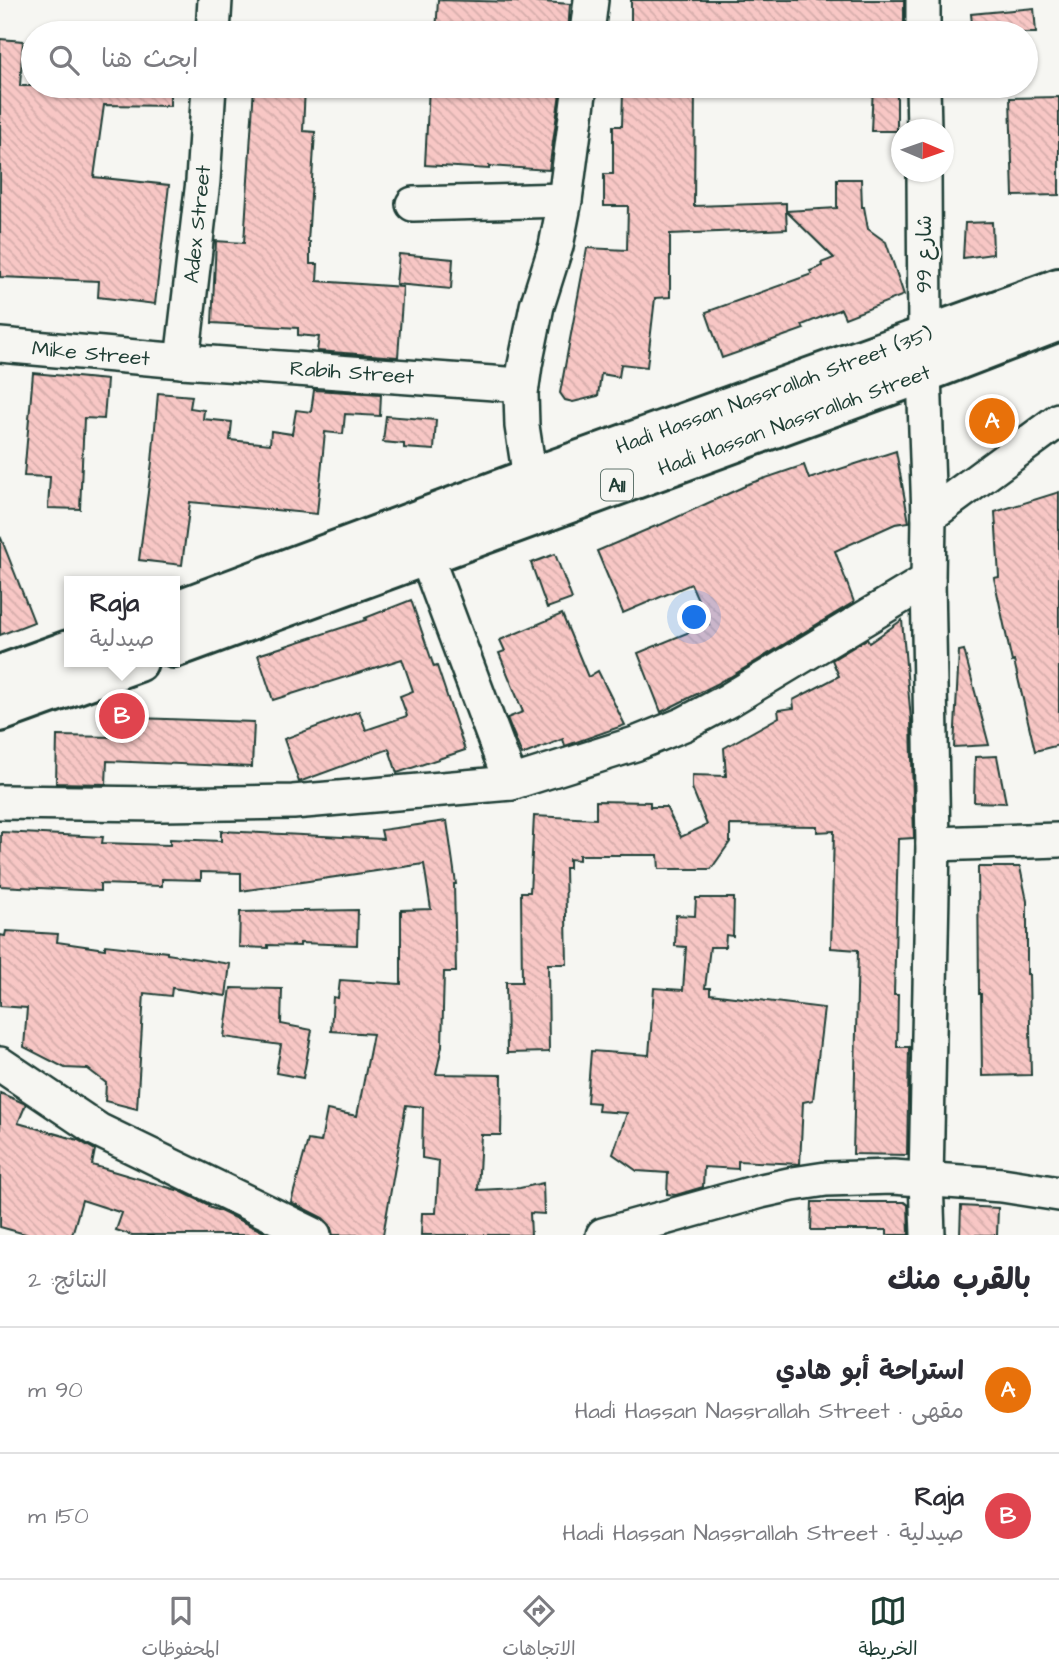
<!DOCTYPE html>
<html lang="ar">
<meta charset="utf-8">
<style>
:root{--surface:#fff;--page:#f2f2f3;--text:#2b2b33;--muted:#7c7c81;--line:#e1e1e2;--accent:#1f3d34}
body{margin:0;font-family:"Architects Daughter","Playpen Sans Arabic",sans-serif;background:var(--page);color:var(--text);direction:rtl}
.compass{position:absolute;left:891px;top:119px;width:63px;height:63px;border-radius:50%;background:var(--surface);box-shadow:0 2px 5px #0004;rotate:92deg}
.you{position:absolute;left:695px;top:618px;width:24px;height:24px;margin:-18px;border:5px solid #fff;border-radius:50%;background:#1a73e8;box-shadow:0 0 0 10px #1a73e833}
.badge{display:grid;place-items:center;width:46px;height:46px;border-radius:50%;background:var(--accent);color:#fff;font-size:23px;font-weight:700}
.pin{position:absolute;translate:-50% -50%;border:4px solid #fff;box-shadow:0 2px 7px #0006}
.popup{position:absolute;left:64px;top:576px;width:116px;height:91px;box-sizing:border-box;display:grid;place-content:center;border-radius:0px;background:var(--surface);filter:drop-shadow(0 2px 5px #0005);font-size:23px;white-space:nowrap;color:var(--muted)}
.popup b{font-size:26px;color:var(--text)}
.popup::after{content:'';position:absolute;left:50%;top:100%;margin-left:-14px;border:14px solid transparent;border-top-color:var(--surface)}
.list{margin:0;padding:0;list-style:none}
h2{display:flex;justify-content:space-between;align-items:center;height:91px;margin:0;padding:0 28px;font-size:30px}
h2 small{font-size:23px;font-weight:400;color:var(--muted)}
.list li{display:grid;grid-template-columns:46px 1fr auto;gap:21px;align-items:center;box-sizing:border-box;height:126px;padding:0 28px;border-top:2px solid var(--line)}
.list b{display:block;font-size:26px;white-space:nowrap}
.list p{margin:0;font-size:23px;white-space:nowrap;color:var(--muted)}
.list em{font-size:23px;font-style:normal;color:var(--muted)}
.icon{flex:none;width:38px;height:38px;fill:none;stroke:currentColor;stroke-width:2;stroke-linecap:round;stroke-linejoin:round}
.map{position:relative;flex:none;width:1059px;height:1235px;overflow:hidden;direction:ltr}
.search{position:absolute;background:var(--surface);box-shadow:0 2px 5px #0004;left:21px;right:21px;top:21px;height:77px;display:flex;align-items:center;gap:18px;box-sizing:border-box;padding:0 24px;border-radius:38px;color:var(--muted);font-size:26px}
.sheet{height:343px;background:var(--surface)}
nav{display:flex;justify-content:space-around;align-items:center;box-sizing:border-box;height:98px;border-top:2px solid var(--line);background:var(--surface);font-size:19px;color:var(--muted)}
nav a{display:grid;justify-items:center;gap:4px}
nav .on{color:var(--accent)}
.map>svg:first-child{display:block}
.building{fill:url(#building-back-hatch);stroke:#1f3d34;stroke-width:2}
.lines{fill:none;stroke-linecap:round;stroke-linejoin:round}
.minor-casing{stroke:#1f3d34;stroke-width:38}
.highway-casing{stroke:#1f3d34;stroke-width:44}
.minor{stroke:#f6f6f2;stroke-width:33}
.highway{stroke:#f6f6f2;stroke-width:38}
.labels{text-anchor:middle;stroke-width:5;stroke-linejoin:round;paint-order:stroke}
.shield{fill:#f6f6f2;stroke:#60746d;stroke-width:2}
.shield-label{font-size:19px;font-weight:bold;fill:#1f3d34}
.street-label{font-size:21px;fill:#1f3d34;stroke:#f6f6f2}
</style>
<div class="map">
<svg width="1059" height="1235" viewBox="0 0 1059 1235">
<defs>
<pattern id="building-back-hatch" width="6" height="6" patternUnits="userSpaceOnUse" patternTransform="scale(1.75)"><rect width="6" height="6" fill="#f8c7c5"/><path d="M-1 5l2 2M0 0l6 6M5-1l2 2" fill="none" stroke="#d4acaa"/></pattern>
</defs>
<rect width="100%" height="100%" fill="#f6f6f2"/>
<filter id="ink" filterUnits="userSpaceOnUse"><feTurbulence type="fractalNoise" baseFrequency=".0143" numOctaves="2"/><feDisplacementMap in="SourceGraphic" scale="14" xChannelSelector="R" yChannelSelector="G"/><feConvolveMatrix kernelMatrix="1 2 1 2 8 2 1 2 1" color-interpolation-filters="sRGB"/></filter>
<g filter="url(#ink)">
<g class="building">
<path d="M 438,0 L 518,2 L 518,0 L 570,4 L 568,33 L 436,33 Z"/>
<rect x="631" y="0" width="273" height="33"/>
<path d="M 1034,8 L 1036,33 L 973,33 L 971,14 Z"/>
<path d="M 0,39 L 23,41 L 20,86 L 170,86 L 170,106 L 104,105 L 94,177 L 169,185 L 155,304 L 98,297 L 99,281 L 0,277 Z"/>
<path d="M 254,86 L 305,86 L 303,131 L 315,132 L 308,242 L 310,242 L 310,264 L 318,264 L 317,281 L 403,287 L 398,357 L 317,351 L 319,337 L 298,335 L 298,328 L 212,323 L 216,241 L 244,243 Z"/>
<path d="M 429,86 L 561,86 L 549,170 L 489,166 L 489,169 L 425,165 Z"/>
<path d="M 638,86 L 695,86 L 694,206 L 786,203 L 786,211 L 837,208 L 837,179 L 861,179 L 862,207 L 864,207 L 868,229 L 886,242 L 904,295 L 845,318 L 841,309 L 802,325 L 804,329 L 722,358 L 706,312 L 812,274 L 810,271 L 822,266 L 821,263 L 834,258 L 786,211 L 787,229 L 670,234 L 670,297 L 655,298 L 647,367 L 621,364 L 619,377 L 601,374 L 598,396 L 573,402 L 565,400 L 560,393 L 587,248 L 627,250 L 628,206 L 604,206 L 604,174 L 613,174 L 613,126 L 622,126 L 623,92 L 638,92 Z"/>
<path d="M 873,86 L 897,86 L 897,131 L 871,131 Z"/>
<path d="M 1059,97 L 1059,195 L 1013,196 L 1010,98 Z"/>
<path d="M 992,222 L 993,254 L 963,258 L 965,223 Z"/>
<path d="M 399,254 L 453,259 L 451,289 L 396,284 Z"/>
<path d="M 33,373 L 107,380 L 104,419 L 84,418 L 80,509 L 48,508 L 50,477 L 24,476 Z"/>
<path d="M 314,390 L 381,394 L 380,416 L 345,414 L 343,434 L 325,432 L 317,514 L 190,502 L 182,565 L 139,560 L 152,462 L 158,393 L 192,396 L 190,408 L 204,410 L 203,419 L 232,422 L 230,440 L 270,444 L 271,431 L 292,434 L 296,410 L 311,412 Z"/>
<path d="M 386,416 L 436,420 L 434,450 L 404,448 L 404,444 L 383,442 Z"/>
<path d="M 896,451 L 909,522 L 895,524 L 835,551 L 854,602 L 730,677 L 721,681 L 719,683 L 661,712 L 638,653 L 709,624 L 691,584 L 623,613 L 597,551 L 658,525 L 658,526 L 745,486 L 745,485 L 804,465 L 809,479 Z"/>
<path d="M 1059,492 L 1059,745 L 1035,751 L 1014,661 L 1012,662 L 994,578 L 999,577 L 995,512 Z"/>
<path d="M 1,538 L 34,622 L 0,635 L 0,539 Z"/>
<path d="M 555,554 L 572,599 L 547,608 L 531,563 Z"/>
<path d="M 411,600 L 434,667 L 437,666 L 465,750 L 397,773 L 389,749 L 299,782 L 284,739 L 359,711 L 366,730 L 407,716 L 400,696 L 413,691 L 402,659 L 273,700 L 258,655 L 366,620 L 365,618 Z"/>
<path d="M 562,614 L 588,677 L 598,671 L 625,725 L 565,746 L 563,739 L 522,755 L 507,718 L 523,712 L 499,653 L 505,651 L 500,640 Z"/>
<path d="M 902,620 L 911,720 L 914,838 L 898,839 L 894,995 L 898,995 L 897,1047 L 909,1047 L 907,1155 L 853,1154 L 858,950 L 831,948 L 834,831 L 817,832 L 817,826 L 730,825 L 730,842 L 711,869 L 659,869 L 658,855 L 579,855 L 579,860 L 569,859 L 569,868 L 565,868 L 567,964 L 548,964 L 549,1052 L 507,1053 L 506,982 L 522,982 L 521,892 L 530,892 L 534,816 L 596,819 L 596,801 L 650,802 L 650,807 L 666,807 L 681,837 L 707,825 L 692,788 L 692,775 L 726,776 L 724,748 L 779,717 L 778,710 L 794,708 L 793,700 L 839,676 L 832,660 L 867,639 L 869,643 Z"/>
<path d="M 964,650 L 989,745 L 954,747 L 959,651 Z"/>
<path d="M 117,707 L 138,708 L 137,718 L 254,722 L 252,767 L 107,761 L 106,784 L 56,783 L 57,736 L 116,737 Z"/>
<path d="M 997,756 L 1006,803 L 974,802 L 975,757 Z"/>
<path d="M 447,821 L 456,884 L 454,884 L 456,972 L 444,972 L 442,1046 L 436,1074 L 502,1075 L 501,1135 L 481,1135 L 478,1190 L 520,1188 L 543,1183 L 544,1214 L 530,1213 L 531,1235 L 421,1235 L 422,1213 L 436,1213 L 439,1161 L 422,1158 L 423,1107 L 406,1105 L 383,1235 L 333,1235 L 330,1225 L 323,1218 L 291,1202 L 308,1140 L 321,1142 L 327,1110 L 357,1116 L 373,1034 L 331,1031 L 333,997 L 338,998 L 340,980 L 401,984 L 401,910 L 431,909 L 424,864 L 241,891 L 241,873 L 201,872 L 201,880 L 162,879 L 162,886 L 100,884 L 100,891 L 0,886 L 1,832 L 103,837 L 102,843 L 170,845 L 170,839 L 221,841 L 221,831 L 383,839 L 381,830 Z"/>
<path d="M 978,867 L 1020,867 L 1027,901 L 1027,974 L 1029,974 L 1031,1075 L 982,1076 L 981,994 L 979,994 Z"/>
<path d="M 696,898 L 734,898 L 733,936 L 726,935 L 725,947 L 710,947 L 705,988 L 710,988 L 710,994 L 824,1008 L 813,1100 L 803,1102 L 800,1164 L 738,1161 L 738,1169 L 704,1167 L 703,1187 L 676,1195 L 667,1194 L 668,1173 L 637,1171 L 613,1154 L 627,1113 L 598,1111 L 599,1103 L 587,1102 L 591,1051 L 649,1055 L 654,988 L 683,990 L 686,947 L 675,946 L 676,915 L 695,916 Z"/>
<path d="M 358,910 L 357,945 L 300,943 L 300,946 L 268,945 L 268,948 L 239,947 L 240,912 Z"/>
<path d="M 6,931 L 58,934 L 57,942 L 105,949 L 105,945 L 167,952 L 167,954 L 230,964 L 226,996 L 172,988 L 171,996 L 144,993 L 137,1109 L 105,1101 L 106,1083 L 88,1069 L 65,1068 L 24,1047 L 27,1008 L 0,1006 L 0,935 L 5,936 Z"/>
<path d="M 231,988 L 282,989 L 281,1024 L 312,1030 L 303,1078 L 276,1073 L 281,1045 L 224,1037 Z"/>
<path d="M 0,1093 L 26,1104 L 18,1123 L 78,1140 L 95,1150 L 92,1165 L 180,1191 L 209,1205 L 208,1207 L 220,1211 L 270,1235 L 132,1235 L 116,1230 L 122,1213 L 82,1200 L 72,1235 L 29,1235 L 0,1227 Z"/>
<path d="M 812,1202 L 904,1202 L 908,1205 L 909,1235 L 887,1235 L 887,1230 L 811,1230 Z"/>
<path d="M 961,1206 L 998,1208 L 997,1235 L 960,1235 Z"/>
</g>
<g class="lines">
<defs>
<g id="minor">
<path d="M 923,0 L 923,33"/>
<path d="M 213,33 L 215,0"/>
<path d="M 587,33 L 591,0"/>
<path d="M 923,86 L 924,130"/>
<path d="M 924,172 L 925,336 L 924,373 L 929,516 L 928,580 L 933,844 L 926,1180 L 928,1235"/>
<path d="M 413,204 L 565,200"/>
<path d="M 0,345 L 182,361 L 522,385"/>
<path d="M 182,361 L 203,181 L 209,86"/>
<path d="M 530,478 L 522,426 L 521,393 L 525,365 L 537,306 L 556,246 L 565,200 L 580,86"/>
<path d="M 929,516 L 1059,420"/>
<path d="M 426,556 L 511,783"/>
<path d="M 0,802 L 160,804 L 293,802 L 511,783 L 635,744 L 684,724 L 729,700 L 928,580"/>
<path d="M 933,844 L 1059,840"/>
<path d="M 0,1064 L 98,1130 L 314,1235"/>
<path d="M 603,1235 L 761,1191 L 793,1184 L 826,1179 L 893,1177 L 1002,1185 L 1059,1194"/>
</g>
<g id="highway">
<path d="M 174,611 L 530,478 L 1059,288"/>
<path d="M 174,648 L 924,373 L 1059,321"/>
<path d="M 0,675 L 69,650"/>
<path d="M 0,712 L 138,662"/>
</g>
</defs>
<use href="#minor" class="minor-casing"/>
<use href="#highway" class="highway-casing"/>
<use href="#minor" class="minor"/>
<use href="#highway" class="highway"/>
</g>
</g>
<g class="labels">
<rect class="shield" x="601" y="469.5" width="32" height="31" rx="5"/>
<g class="shield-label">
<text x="617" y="492">A11</text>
</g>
<g class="street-label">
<text transform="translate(197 224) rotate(-84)" y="7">Adex Street</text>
<text transform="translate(924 254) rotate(-90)" y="7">شارع 99</text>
<text transform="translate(91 353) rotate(5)" y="7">Mike Street</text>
<text transform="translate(352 372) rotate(4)" y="7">Rabih Street</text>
<text transform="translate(774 390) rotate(-20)" y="7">Hadi Hassan Nassrallah Street (35)</text>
<text transform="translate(794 420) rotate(-20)" y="7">Hadi Hassan Nassrallah Street</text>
</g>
</g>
</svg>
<svg class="compass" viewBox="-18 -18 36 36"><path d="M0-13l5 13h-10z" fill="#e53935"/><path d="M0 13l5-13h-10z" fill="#7c7c81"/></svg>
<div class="you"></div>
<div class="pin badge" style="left:992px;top:421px;background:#e8710a">A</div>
<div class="pin badge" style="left:122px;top:716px;background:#e0444e">B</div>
<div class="popup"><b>Raja</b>صيدلية</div>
<div class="search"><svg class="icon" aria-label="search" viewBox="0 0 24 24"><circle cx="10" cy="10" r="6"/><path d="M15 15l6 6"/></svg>ابحث هنا</div>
</div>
<section class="sheet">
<h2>بالقرب منك<small>النتائج: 2</small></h2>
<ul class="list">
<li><span class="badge" style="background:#e8710a">A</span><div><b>استراحة أبو هادي</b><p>مقهى · Hadi Hassan Nassrallah Street</p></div><em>90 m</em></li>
<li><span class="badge" style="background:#e0444e">B</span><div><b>Raja</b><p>صيدلية · Hadi Hassan Nassrallah Street</p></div><em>150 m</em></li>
</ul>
</section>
<nav>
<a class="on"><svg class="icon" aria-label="map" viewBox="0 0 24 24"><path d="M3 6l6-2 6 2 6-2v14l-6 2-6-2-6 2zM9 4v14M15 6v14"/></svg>الخريطة</a>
<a><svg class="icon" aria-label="directions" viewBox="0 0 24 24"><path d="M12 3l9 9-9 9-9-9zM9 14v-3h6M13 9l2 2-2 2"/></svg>الاتجاهات</a>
<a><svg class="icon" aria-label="saved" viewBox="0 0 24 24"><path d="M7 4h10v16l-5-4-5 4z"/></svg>المحفوظات</a>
</nav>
